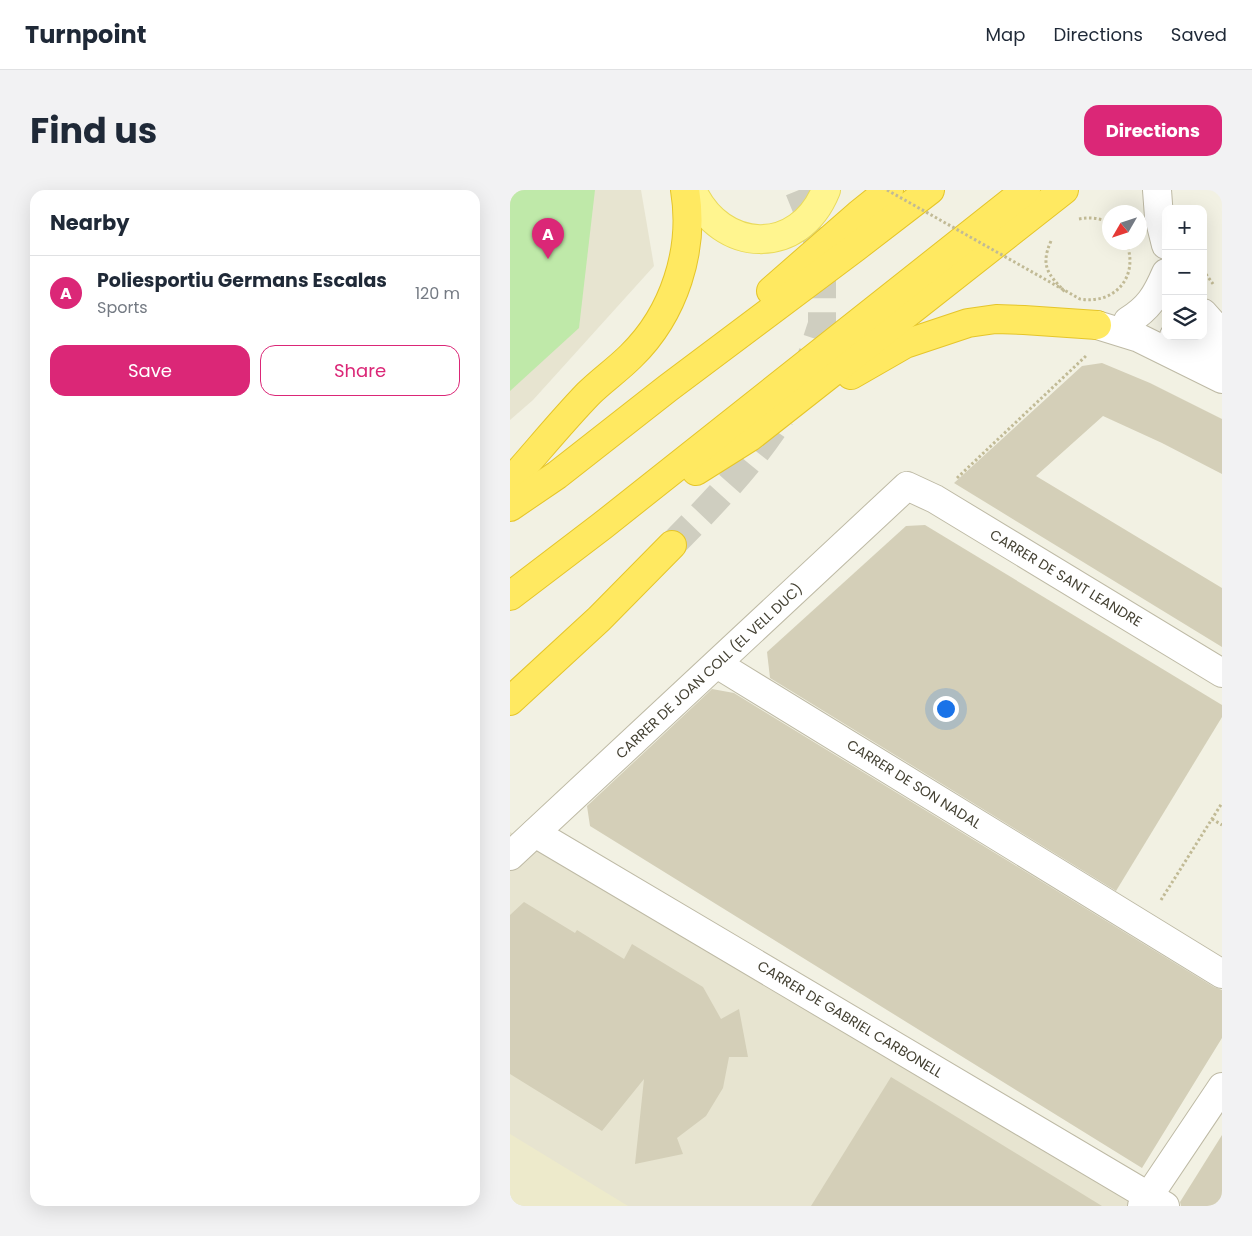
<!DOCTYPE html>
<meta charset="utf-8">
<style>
:root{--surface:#fff;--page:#f2f2f3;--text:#1f2937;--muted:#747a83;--line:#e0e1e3;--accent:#db2777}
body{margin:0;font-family:Poppins,sans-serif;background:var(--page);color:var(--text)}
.controls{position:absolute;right:15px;top:15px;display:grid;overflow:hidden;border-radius:10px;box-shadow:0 5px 20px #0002}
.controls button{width:45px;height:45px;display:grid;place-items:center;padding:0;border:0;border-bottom:1px solid var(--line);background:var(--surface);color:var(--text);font:25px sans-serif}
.compass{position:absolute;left:592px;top:15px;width:45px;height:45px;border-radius:50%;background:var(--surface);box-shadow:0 5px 20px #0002;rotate:231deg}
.you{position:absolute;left:435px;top:518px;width:18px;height:18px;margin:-12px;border:4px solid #fff;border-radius:50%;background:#1a73e8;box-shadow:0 0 0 8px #1a73e833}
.badge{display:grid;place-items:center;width:32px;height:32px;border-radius:50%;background:var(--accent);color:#fff;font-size:16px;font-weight:700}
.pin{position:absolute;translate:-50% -41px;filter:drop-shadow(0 1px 2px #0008)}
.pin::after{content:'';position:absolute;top:26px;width:18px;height:15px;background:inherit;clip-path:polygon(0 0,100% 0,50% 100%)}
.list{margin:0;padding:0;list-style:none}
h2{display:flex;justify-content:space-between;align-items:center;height:65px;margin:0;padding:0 20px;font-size:21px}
h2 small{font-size:16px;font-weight:400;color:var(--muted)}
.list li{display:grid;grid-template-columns:32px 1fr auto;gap:15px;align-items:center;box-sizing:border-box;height:75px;padding:0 20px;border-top:1px solid var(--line)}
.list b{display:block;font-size:19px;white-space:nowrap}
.list p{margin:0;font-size:16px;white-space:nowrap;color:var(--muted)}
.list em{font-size:16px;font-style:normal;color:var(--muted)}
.actions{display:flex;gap:10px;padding:15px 20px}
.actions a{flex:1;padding:11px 0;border:1px solid var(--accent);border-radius:15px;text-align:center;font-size:18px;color:var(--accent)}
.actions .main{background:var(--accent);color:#fff}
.icon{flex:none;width:28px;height:28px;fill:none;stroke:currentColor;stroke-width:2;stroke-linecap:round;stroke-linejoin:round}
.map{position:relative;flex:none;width:712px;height:1016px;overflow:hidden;border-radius:15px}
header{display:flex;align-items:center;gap:30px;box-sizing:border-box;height:70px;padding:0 25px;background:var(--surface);border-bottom:1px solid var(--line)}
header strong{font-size:24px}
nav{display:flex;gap:28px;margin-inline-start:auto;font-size:18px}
.intro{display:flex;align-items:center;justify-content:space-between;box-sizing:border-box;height:120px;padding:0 30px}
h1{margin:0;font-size:35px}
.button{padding:12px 22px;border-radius:15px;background:var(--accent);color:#fff;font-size:18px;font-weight:700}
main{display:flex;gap:30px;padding:0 30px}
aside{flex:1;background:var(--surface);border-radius:15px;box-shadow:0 5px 20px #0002}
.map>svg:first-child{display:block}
.residential{fill:#e7e4d0}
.education{fill:#edeacb}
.green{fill:#bfe9a9}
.building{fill:#d4cfb8}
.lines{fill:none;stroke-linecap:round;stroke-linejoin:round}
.motorway-tunnel{stroke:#cfcec0;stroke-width:28;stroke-dasharray:28 14;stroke-linecap:butt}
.minor-casing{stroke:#bebaa5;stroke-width:30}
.primary-casing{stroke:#e9da5a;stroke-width:30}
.motorway-casing{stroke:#e5c52a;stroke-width:30}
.path{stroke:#c1ba95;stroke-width:3;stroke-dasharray:2.5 2.5;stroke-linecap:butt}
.minor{stroke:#fff;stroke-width:28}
.primary{stroke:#fff58f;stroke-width:28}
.motorway{stroke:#ffe961;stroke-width:28}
.path-bridge{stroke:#c1ba95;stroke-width:3;stroke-dasharray:2.5 2.5;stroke-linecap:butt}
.labels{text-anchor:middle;stroke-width:4;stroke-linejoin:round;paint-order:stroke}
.street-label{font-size:14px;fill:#444133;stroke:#fff}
</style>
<header>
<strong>Turnpoint</strong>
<nav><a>Map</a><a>Directions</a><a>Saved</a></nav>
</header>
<div class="intro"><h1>Find us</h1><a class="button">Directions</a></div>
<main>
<aside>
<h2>Nearby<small></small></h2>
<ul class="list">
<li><span class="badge">A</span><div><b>Poliesportiu Germans Escalas</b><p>Sports</p></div><em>120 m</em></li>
</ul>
<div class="actions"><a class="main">Save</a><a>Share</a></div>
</aside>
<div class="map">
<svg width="712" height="1016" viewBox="0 0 712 1016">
<rect width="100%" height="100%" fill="#f2f1e3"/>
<g class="residential">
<path d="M 0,0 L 131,0 L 144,76 L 23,210 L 0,230 Z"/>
<path d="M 0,642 L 298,821 L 631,1016 L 0,1016 Z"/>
</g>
<path class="education" d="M 0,944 L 118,1016 L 0,1016 Z"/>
<path class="green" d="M 0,0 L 85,0 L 69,138 L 0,201 Z"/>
<g class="building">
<path d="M 592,173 L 640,193 L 712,229 L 712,284 L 652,253 L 593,226 L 526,286 L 712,398 L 712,457 L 444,293 L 572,176 Z"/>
<path d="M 415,335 L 712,515 L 712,527 L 606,701 L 260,488 L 257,462 L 396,336 Z"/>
<path d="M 202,499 L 224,503 L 704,797 L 712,800 L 712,848 L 632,978 L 80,636 L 77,616 Z"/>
<path d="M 14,712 L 65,743 L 67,740 L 114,769 L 122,754 L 193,797 L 211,829 L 229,819 L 238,867 L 219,867 L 213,898 L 196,926 L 167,948 L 173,964 L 125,974 L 134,889 L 92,941 L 0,884 L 0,725 Z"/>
<path d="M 381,887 L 424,913 L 592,1016 L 301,1016 Z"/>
<path d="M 712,945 L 712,1016 L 671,1016 L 670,1012 Z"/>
</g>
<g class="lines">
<g class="motorway-tunnel">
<path d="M 289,0 L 302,32 L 312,69 L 312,134 L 296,183"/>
<path d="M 162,355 C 201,315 241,274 271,227"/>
</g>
<defs>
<g id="minor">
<path d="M 647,0 L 649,27 L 656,55"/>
<path d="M 693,123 L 712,144"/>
<path d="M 618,131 C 639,118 646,106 656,83"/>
<path d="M 587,135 L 629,148 L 712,189"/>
<path d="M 664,146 L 712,165"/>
<path d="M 207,474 L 712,784"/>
<path d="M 25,643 L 655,1016"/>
<path d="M 0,666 L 397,296 L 425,309 L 712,483"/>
<path d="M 632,1016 L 712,897"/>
</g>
<path id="primary" d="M 182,0 C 211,64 289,67 316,0"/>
<g id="motorway">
<path d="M 261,101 L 348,25 L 379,0"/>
<path d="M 341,185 L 395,154 L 458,133 L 486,129 L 514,130 L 587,135"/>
<path d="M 186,281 L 240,247 L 554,0"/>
<path d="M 0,292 C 26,263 51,232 78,204 C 91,191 107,180 121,166 C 164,124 185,60 175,0"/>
<path d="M 0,317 L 47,285 L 158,198 L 346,57 L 420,0"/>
<path d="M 0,406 L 92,336 L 516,0"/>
<path d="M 0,511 L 89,429 L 162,355"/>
</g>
</defs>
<use href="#minor" class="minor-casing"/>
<use href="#primary" class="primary-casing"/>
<use href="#motorway" class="motorway-casing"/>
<g class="path">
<path d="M 569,29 C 580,27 590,28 600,33"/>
<path d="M 541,51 C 530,76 538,84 555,102"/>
<path d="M 693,80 L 703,94"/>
<path d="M 447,288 L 577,165"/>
<path d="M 702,629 L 712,635"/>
<path d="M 651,710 L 712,613"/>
</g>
<use href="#minor" class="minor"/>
<use href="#primary" class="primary"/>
<use href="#motorway" class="motorway"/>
<path class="path-bridge" d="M 377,0 L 570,109 C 605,115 630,86 616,52"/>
</g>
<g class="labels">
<g class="street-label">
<text transform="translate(556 388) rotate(31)" y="5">CARRER DE SANT LEANDRE</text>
<text transform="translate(199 481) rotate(-43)" y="5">CARRER DE JOAN COLL (EL VELL DUC)</text>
<text transform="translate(404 594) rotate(32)" y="5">CARRER DE SON NADAL</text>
<text transform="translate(340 829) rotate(31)" y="5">CARRER DE GABRIEL CARBONELL</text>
</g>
</g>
</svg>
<div class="controls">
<button>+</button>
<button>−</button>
<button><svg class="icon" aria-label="layers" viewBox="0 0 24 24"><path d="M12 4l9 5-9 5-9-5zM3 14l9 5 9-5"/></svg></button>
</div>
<svg class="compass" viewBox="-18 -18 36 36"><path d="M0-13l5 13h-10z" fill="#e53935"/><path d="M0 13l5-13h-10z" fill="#747a83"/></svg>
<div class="you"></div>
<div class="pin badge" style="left:38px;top:69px">A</div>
</div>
</main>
